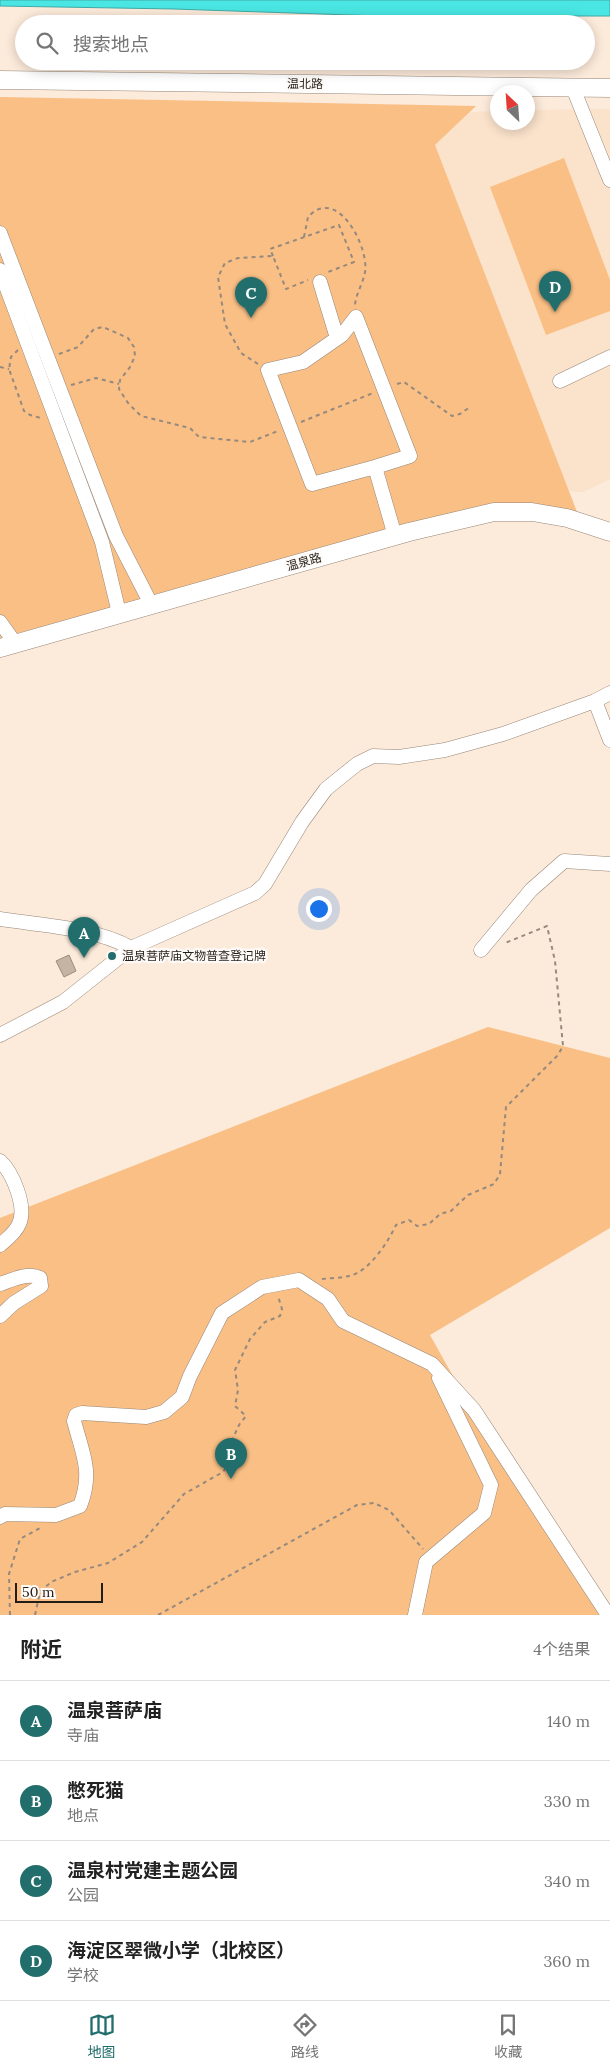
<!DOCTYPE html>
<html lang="zh">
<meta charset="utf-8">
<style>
:root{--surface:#fff;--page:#f2f2f2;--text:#222;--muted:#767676;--line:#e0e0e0;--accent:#226e6c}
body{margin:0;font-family:Lora,"Noto Sans SC",serif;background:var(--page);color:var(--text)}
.compass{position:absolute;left:490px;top:85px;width:45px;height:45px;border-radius:50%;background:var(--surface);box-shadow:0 2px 12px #0003;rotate:335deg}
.scale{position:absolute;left:15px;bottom:12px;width:88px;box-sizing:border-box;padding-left:5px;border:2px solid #241d17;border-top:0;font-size:14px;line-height:18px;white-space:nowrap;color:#241d17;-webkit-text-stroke:4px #fefaf7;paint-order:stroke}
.you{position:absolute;left:318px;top:908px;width:18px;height:18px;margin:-12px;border:4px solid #fff;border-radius:50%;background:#1a73e8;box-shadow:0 0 0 8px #1a73e833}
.badge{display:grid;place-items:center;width:32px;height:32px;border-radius:50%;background:var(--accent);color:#fff;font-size:16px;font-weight:700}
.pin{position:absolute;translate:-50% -41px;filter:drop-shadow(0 1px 2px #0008)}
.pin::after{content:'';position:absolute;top:26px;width:18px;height:15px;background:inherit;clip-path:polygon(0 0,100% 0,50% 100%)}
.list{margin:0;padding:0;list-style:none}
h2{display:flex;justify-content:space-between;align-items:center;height:65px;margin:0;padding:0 20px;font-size:21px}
h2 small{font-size:16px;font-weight:400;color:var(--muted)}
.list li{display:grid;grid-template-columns:32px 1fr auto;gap:15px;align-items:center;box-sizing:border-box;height:80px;padding:0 20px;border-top:1px solid var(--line)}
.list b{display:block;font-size:19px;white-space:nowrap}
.list p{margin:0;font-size:16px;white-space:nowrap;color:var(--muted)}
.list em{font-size:16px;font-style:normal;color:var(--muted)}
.icon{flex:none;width:28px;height:28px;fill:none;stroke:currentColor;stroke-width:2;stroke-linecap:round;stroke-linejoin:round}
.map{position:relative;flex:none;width:610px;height:1615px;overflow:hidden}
.search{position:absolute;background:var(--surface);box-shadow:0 2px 12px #0003;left:15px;right:15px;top:15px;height:55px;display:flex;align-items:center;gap:12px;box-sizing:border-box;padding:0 18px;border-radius:28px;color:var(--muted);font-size:19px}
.sheet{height:385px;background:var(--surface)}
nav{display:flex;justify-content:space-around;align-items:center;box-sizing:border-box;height:70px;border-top:1px solid var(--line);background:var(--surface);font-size:14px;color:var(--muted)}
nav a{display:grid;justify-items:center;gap:2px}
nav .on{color:var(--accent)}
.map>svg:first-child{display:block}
.built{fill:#fae2cb}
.green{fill:#f9bf85}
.water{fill:#4ae6e3;stroke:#3faaa6}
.building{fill:#c5b4a4;stroke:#9b8b7b}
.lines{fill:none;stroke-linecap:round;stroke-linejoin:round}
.minor-casing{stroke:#978677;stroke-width:15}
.major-casing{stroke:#978677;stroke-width:19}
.path{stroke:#96897e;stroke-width:2;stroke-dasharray:4 4;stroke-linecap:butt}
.minor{stroke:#fff;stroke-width:14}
.major{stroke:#fff;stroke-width:18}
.poi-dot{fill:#226e6c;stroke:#fefaf7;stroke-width:2}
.labels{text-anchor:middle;stroke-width:4.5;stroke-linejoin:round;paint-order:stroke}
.street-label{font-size:12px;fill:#241d17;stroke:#fefaf7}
.poi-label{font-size:12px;fill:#241d17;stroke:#fefaf7;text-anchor:start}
</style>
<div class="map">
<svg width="610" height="1615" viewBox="0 0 610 1615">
<rect width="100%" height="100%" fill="#fceada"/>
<path class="built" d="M 610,109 L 610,479 L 583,492 L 568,491 L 435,145 L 470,112 L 497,111 L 498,122 L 528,122 L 528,110 Z"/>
<g class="green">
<path d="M 0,97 L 476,106 L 435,145 L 579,517 L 497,504 L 0,638 Z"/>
<path d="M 564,158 L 610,280 L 610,311 L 546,335 L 490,187 Z"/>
<path d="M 488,1027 L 610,1058 L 610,1228 L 430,1335 L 492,1446 L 601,1615 L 0,1615 L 0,1218 Z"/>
</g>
<path class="water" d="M 0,0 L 610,0 L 610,16 L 380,16 L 174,9 L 0,6 Z"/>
<path class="building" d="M 69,955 L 76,971 L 64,977 L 56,961 Z"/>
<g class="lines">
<defs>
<g id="minor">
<path d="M 573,88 L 610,180"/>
<path d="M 0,233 L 116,536 L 151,604"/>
<path d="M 0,270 L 102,542 L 119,613"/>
<path d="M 320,282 L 337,338"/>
<path d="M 560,381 L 610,357"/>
<path d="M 375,467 L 312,484 L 268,370 L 303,362 L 342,335 L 356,317 L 410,456 L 375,467 L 395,536"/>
<path d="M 0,622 L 15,643"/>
<path d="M 610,693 L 595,701 L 610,740"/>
<path d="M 0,919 C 40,925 96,928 131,948"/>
<path d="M 481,950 L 531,890 L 564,861 L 610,864"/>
<path d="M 0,1035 L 63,1002 L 131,948 L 255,893 L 265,884 L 302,822 L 326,789 L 357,764 L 373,756 L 399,757 L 445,750 L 503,734 L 595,701"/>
<path d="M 0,1161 C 13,1173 27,1207 19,1224 C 16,1232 6,1240 0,1245"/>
<path d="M 0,1284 C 12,1280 28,1272 40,1278 L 41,1286 L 14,1303 L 0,1316"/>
<path d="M 0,1517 L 5,1514 L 56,1515 L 80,1506 C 93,1472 83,1455 74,1421 L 76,1415 L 82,1413 L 146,1417 L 164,1412 L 182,1397 L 190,1376 L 222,1313 L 262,1287 L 299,1280 L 328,1299 L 343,1321 L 432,1364 L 474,1410 L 608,1615"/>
<path d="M 415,1615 L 426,1562 L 484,1513 L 491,1485 L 439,1378"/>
</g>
<g id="major">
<path d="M 0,80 L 610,88"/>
<path d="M 0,648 L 409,532 L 494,512 L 532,512 L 567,518 L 610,532"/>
</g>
</defs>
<use href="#minor" class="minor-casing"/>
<use href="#major" class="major-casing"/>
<g class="path">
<path d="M 304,237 L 308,217 C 310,215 314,211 317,210 C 344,197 369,251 365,272 C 363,284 356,293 355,305"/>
<path d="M 273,256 L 270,249 L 339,225 L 354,262 L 328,272"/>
<path d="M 18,350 L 11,357 L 9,369 L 24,411 L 30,415 L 41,418"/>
<path d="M 59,354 L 78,347 L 94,329 L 103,327 L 128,338 L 134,347 L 135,356 L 130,367 L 120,380 L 119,389 L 128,403 L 141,416 L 190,428 L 199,437 L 250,442 L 278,431"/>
<path d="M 258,364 L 241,353 L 225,324 L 218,277 L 225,263 L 238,258 L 273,256 L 286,289 L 308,280"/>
<path d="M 0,367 L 9,369"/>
<path d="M 397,384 L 404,382 L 452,416 L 460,414 L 470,407"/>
<path d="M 71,385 L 96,378 L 119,384"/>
<path d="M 301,422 L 373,393"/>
<path d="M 322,1279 C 331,1278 341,1278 349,1276 C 369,1272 388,1242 396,1225 L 409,1220 L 417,1226 L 429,1224 L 440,1214 L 451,1211 L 468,1195 L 494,1184 L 500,1174 L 506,1107 L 558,1055 L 563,1046 L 555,961 L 547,926 L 505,943"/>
<path d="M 10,1615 L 9,1574 L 20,1539 L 40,1528"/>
<path d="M 35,1615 L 40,1592 L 51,1582 L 75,1572 L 108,1563 L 142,1542 L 184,1494 L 223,1472 L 231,1460 L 233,1438 L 239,1425 L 246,1416 L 235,1406 L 238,1390 L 235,1370 L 250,1339 L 265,1322 L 280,1316 L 282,1309 L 278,1296"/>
<path d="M 158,1615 L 357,1505 L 374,1503 L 389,1510 L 423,1549"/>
</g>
<use href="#minor" class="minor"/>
<use href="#major" class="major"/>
</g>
<circle class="poi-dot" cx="112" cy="956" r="5"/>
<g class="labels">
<g class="street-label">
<text transform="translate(305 84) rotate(1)" y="4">温北路</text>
<text transform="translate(304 562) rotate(-16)" y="4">温泉路</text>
</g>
<g class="poi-label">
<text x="122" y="960">温泉菩萨庙文物普查登记牌</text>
</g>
</g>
</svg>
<svg class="compass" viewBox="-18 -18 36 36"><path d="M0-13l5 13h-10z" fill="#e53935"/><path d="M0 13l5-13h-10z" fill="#767676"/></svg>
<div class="scale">50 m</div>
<div class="you"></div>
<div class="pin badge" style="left:84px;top:958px">A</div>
<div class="pin badge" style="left:231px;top:1479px">B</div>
<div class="pin badge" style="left:251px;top:318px">C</div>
<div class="pin badge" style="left:555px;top:312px">D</div>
<div class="search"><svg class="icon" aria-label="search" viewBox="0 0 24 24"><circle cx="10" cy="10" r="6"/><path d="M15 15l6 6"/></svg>搜索地点</div>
</div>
<section class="sheet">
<h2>附近<small>4个结果</small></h2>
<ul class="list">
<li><span class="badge">A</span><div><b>温泉菩萨庙</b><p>寺庙</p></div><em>140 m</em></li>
<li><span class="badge">B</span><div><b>憋死猫</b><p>地点</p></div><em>330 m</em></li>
<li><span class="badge">C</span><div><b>温泉村党建主题公园</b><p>公园</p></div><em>340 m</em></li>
<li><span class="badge">D</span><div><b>海淀区翠微小学（北校区）</b><p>学校</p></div><em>360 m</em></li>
</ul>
</section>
<nav>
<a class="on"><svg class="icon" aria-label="map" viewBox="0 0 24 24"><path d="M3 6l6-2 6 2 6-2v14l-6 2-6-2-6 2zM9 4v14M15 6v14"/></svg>地图</a>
<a><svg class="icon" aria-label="directions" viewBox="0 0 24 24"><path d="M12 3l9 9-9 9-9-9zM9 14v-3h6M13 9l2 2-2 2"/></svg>路线</a>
<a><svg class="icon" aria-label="saved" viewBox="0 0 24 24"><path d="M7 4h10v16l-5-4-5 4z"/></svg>收藏</a>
</nav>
